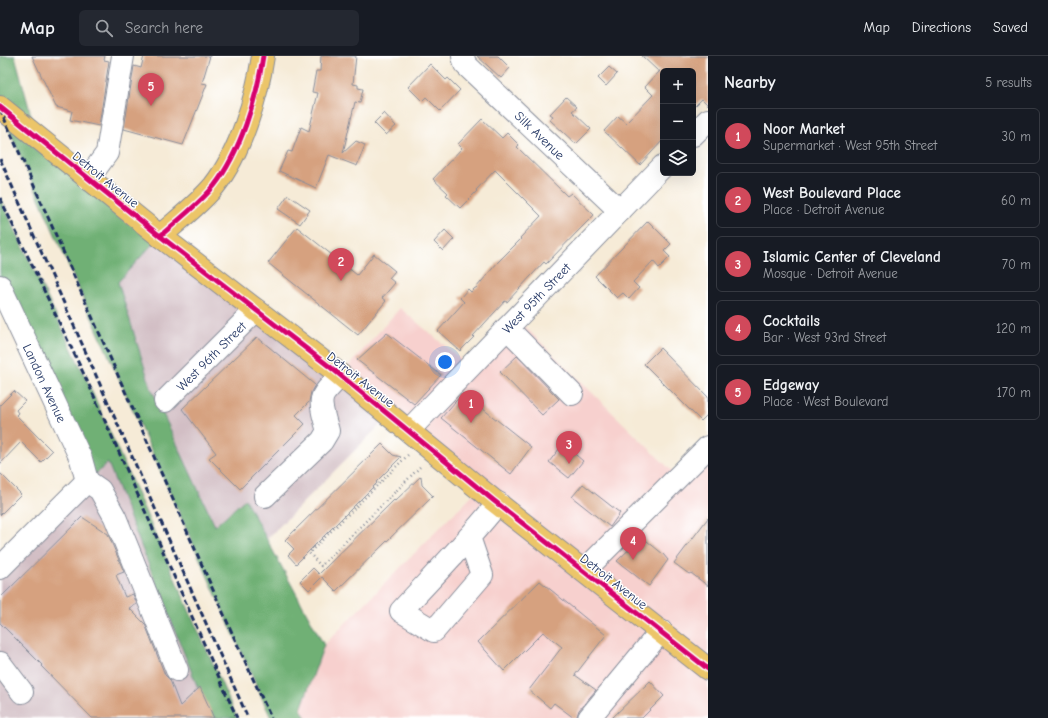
<!DOCTYPE html>
<meta charset="utf-8">
<style>
:root{--surface:#171b24;--page:#242831;--text:#f1f3f6;--muted:#9ea1a6;--line:#363941;--accent:#d1495b}
body{margin:0;font-family:"Comic Neue",sans-serif;background:var(--page);color:var(--text)}
.controls{position:absolute;right:12px;top:12px;display:grid;overflow:hidden;border-radius:6px;box-shadow:0 4px 16px #0002}
.controls button{width:36px;height:36px;display:grid;place-items:center;padding:0;border:0;border-bottom:1px solid var(--line);background:var(--surface);color:var(--text);font:20px sans-serif}
.you{position:absolute;left:445px;top:306px;width:14px;height:14px;margin:-10px;border:3px solid #fff;border-radius:50%;background:#1a73e8;box-shadow:0 0 0 6px #1a73e833}
.badge{display:grid;place-items:center;width:26px;height:26px;border-radius:50%;background:var(--accent);color:#fff;font-size:13px;font-weight:700}
.pin{position:absolute;translate:-50% -33px;filter:drop-shadow(0 1px 2px #0008)}
.pin::after{content:'';position:absolute;top:21px;width:14px;height:12px;background:inherit;clip-path:polygon(0 0,100% 0,50% 100%)}
.list{margin:0;padding:0;list-style:none}
h2{display:flex;justify-content:space-between;align-items:center;height:52px;margin:0;padding:0 16px;font-size:17px}
h2 small{font-size:13px;font-weight:400;color:var(--muted)}
.list li{display:grid;grid-template-columns:26px 1fr auto;gap:12px;align-items:center;box-sizing:border-box;height:56px;margin:0 8px 8px;padding:0 8px;border:1px solid var(--line);border-radius:6px}
.list b{display:block;font-size:15px;white-space:nowrap}
.list p{margin:0;font-size:13px;white-space:nowrap;color:var(--muted)}
.list em{font-size:13px;font-style:normal;color:var(--muted)}
.icon{flex:none;width:22px;height:22px;fill:none;stroke:currentColor;stroke-width:2;stroke-linecap:round;stroke-linejoin:round}
.map{position:relative;flex:none;width:708px;height:662px;overflow:hidden}
header{display:flex;align-items:center;gap:24px;box-sizing:border-box;height:56px;padding:0 20px;background:var(--surface);border-bottom:1px solid var(--line)}
header strong{font-size:19px}
nav{display:flex;gap:22px;margin-inline-start:auto;font-size:14px}
.search{width:280px;height:36px;background:var(--page);display:flex;align-items:center;gap:10px;box-sizing:border-box;padding:0 14px;border-radius:6px;color:var(--muted);font-size:15px}
main{display:flex}
aside{flex:1;background:var(--surface)}
.map>svg:first-child{display:block}
.built{fill:#f7d0ce}
.industrial{fill:#d2bec4}
.forest{fill:#6fb074;stroke:#457069}
.building{fill:#d6a17f}
.lines{fill:none;stroke-linecap:round;stroke-linejoin:round}
.minor-casing{stroke:#888d9a;stroke-width:24}
.major-casing{stroke:#888d9a;stroke-width:24}
.path{stroke:#888d9a;stroke-width:2.5;stroke-dasharray:1 3;stroke-linecap:butt}
.minor{stroke:#fff;stroke-width:22}
.major{stroke:#ecc569;stroke-width:22}
.rail{stroke:#1b2f5e;stroke-width:3;stroke-dasharray:6 3;stroke-linecap:butt}
.cycleway-casing{stroke:#fff;stroke-width:8}
.cycleway{stroke:#d6006c;stroke-width:5}
.labels{text-anchor:middle;stroke-width:3;stroke-linejoin:round;paint-order:stroke}
.street-label{font-size:13px;fill:#1b2f5e;stroke:#fff}
</style>
<header>
<strong>Map</strong>
<div class="search"><svg class="icon" aria-label="search" viewBox="0 0 24 24"><circle cx="10" cy="10" r="6"/><path d="M15 15l6 6"/></svg>Search here</div>
<nav><a>Map</a><a>Directions</a><a>Saved</a></nav>
</header>
<main>
<div class="map">
<svg width="708" height="662" viewBox="0 0 708 662">
<rect width="100%" height="100%" fill="#fff"/>
<filter id="ink" filterUnits="userSpaceOnUse"><feTurbulence type="fractalNoise" baseFrequency=".025" numOctaves="2"/><feDisplacementMap in="SourceGraphic" scale="8" xChannelSelector="R" yChannelSelector="G"/><feConvolveMatrix kernelMatrix="1 2 1 2 8 2 1 2 1" color-interpolation-filters="sRGB"/></filter>
<filter id="wash" filterUnits="userSpaceOnUse"><feTurbulence type="fractalNoise" baseFrequency=".012" numOctaves="4" result="noise"/><feDisplacementMap in="SourceGraphic" scale="16" xChannelSelector="R" yChannelSelector="G"/><feGaussianBlur stdDeviation="0.9" result="paint"/><feColorMatrix in="noise" values="0 0 0 0 0 0 0 0 0 0 0 0 0 0 0 0 0 1.4 0 .05"/><feComposite in="paint" operator="in"/></filter>
<g filter="url(#wash)">
<rect width="100%" height="100%" fill="#f6ebd7"/>
<path class="built" d="M 400,252 L 470,311 L 516,262 L 678,421 L 698,401 L 708,410 L 708,662 L 306,662 L 301,653 L 324,589 L 479,432 L 340,320 Z"/>
<g class="industrial">
<path d="M 160,180 L 390,359 L 267,483 L 245,443 L 215,471 L 151,332 L 117,226 Z"/>
<path d="M 108,407 L 210,662 L 0,662 L 0,512 L 87,425 Z"/>
</g>
<g class="forest">
<path d="M 0,0 L 15,0 L 37,81 L 160,180 L 118,226 L 151,332 L 215,470 L 245,443 L 324,589 L 301,653 L 306,662 L 271,662 L 77,229 L 0,53 Z"/>
<path d="M 0,142 L 89,329 L 237,662 L 210,662 L 108,407 L 87,425 L 0,230 Z"/>
</g>
<g id="blocks">
<g class="building">
<path d="M 32,0 L 105,0 L 104,4 L 109,5 L 99,70 L 70,64 L 72,55 L 56,51 Z"/>
<path d="M 144,0 L 210,0 L 202,27 L 207,28 L 183,89 L 124,73 L 134,10 L 141,12 Z"/>
<path d="M 321,0 L 356,0 L 353,28 L 358,29 L 358,32 L 363,33 L 360,47 L 355,46 L 343,97 L 356,85 L 365,89 L 357,110 L 329,99 L 316,132 L 279,115 L 288,95 L 292,96 L 301,71 L 309,75 L 318,37 L 312,36 L 316,15 L 320,15 Z"/>
<path d="M 477,0 L 498,0 L 510,12 L 501,22 Z"/>
<path d="M 642,0 L 708,0 L 708,49 L 702,43 L 693,52 L 693,15 L 663,15 L 663,84 L 640,109 L 604,75 L 618,60 L 626,67 L 653,39 L 645,31 L 660,15 L 658,15 Z"/>
<path d="M 430,8 L 446,24 L 448,22 L 460,34 L 440,55 L 426,41 L 422,45 L 408,31 Z"/>
<path d="M 609,11 L 617,18 L 606,30 L 598,22 Z"/>
<path d="M 566,41 L 577,51 L 572,55 L 591,73 L 576,88 L 550,64 L 553,60 L 550,58 Z"/>
<path d="M 384,57 L 396,70 L 386,79 L 374,67 Z"/>
<path d="M 482,63 L 502,82 L 507,77 L 519,89 L 517,91 L 567,140 L 571,137 L 594,159 L 581,172 L 546,208 L 544,206 L 507,246 L 505,245 L 473,280 L 474,281 L 460,295 L 438,275 L 464,246 L 460,242 L 468,233 L 471,236 L 475,232 L 476,232 L 498,206 L 521,183 L 520,182 L 541,160 L 495,114 L 476,134 L 477,135 L 460,152 L 446,139 L 448,137 L 433,123 L 462,92 L 458,88 Z"/>
<path d="M 288,139 L 310,154 L 300,168 L 278,153 Z"/>
<path d="M 648,165 L 671,188 L 664,195 L 670,201 L 659,212 L 653,205 L 633,226 L 639,232 L 629,243 L 623,237 L 617,242 L 595,220 Z"/>
<path d="M 297,171 L 357,219 L 374,198 L 395,215 L 389,222 L 395,227 L 382,242 L 386,245 L 358,279 L 268,207 Z"/>
<path d="M 445,174 L 454,183 L 443,195 L 434,186 Z"/>
<path d="M 387,277 L 441,319 L 414,348 L 357,304 Z"/>
<path d="M 257,281 L 315,329 L 311,336 L 309,346 L 296,359 L 305,368 L 240,433 L 209,402 L 216,397 L 182,353 Z"/>
<path d="M 660,292 L 708,341 L 708,358 L 701,365 L 644,308 Z"/>
<path d="M 517,300 L 559,343 L 542,359 L 500,316 Z"/>
<path d="M 14,335 L 25,345 L 16,354 L 18,357 L 16,359 L 52,395 L 41,406 L 21,386 L 0,408 L 0,349 Z"/>
<path d="M 463,337 L 531,391 L 511,418 L 441,362 Z"/>
<path d="M 382,388 L 393,399 L 401,401 L 376,426 L 377,427 L 296,508 L 288,499 L 294,493 L 285,484 Z"/>
<path d="M 563,388 L 583,405 L 569,422 L 549,406 Z"/>
<path d="M 0,417 L 21,438 L 0,459 Z"/>
<path d="M 421,420 L 422,429 L 433,440 L 336,535 L 322,521 L 309,534 L 300,525 L 313,512 L 319,518 L 394,444 L 395,445 Z"/>
<path d="M 583,428 L 620,457 L 610,471 L 572,441 Z"/>
<path d="M 82,461 L 108,478 L 124,516 L 116,519 L 125,541 L 133,538 L 137,548 L 129,552 L 145,568 L 165,619 L 170,624 L 180,650 L 200,631 L 214,662 L 92,662 L 41,610 L 42,609 L 0,567 L 0,542 Z"/>
<path d="M 708,462 L 708,530 L 691,517 L 689,518 L 674,507 Z"/>
<path d="M 642,481 L 663,498 L 668,504 L 649,530 L 617,505 Z"/>
<path d="M 540,525 L 606,579 L 575,619 L 596,634 L 579,654 L 577,660 L 577,662 L 574,662 L 554,647 L 550,652 L 529,634 L 562,591 L 543,576 L 504,615 L 478,586 Z"/>
<path d="M 650,625 L 664,640 L 642,662 L 612,662 Z"/>
</g>
</g>
</g>
<g filter="url(#ink)">
<use href="#blocks" fill-opacity="0" stroke="#888d9a" stroke-width="1"/>
<g class="lines">
<defs>
<g id="minor">
<path d="M 463,0 L 465,8 L 620,155"/>
<path d="M 693,79 L 708,64"/>
<path d="M 88,123 L 107,97 L 123,0"/>
<path d="M 0,230 L 81,403 L 87,425"/>
<path d="M 507,272 L 572,338"/>
<path d="M 165,345 L 256,254"/>
<path d="M 409,374 L 663,110"/>
<path d="M 87,425 L 100,434 L 115,461 L 177,614"/>
<path d="M 265,440 L 322,385 L 328,375 C 326,368 320,350 322,343 C 323,336 336,325 340,320"/>
<path d="M 469,481 L 482,519 L 434,575 L 401,555 C 434,519 468,485 498,447"/>
<path d="M 0,512 L 87,425"/>
<path d="M 584,515 L 708,391"/>
<path d="M 0,607 L 22,636"/>
<path d="M 589,662 L 661,575"/>
</g>
<g id="major">
<path d="M 0,51 L 160,180 L 334,314 L 493,444 L 708,613"/>
<path d="M 160,180 C 178,164 198,149 214,130 C 240,97 257,42 263,0"/>
</g>
</defs>
<use href="#minor" class="minor-casing"/>
<use href="#major" class="major-casing"/>
<path class="path" d="M 408,399 L 309,497 L 321,510 L 421,410"/>
<use href="#minor" class="minor"/>
<use href="#major" class="major"/>
<g class="rail">
<path d="M 0,53 L 233,579 L 271,662"/>
<path d="M 0,103 L 248,662"/>
<path d="M 0,142 L 89,329 L 237,662"/>
</g>
<defs>
<g id="cycleway">
<path d="M 0,51 L 160,180 L 334,314 L 493,444 L 708,613"/>
<path d="M 160,180 C 178,164 198,149 214,130 C 240,97 257,42 263,0"/>
</g>
</defs>
<use href="#cycleway" class="cycleway-casing"/>
<use href="#cycleway" class="cycleway"/>
</g>
</g>
<g class="labels">
<g class="street-label">
<text transform="translate(540 79) rotate(44)" y="5">Silk Avenue</text>
<text transform="translate(106 123) rotate(39)" y="5">Detroit Avenue</text>
<text transform="translate(536 242) rotate(-46)" y="5">West 95th Street</text>
<text transform="translate(211 300) rotate(-45)" y="5">West 96th Street</text>
<text transform="translate(361 323) rotate(38)" y="5">Detroit Avenue</text>
<text transform="translate(45 327) rotate(65)" y="5">Landon Avenue</text>
<text transform="translate(614 525) rotate(38)" y="5">Detroit Avenue</text>
</g>
</g>
</svg>
<div class="controls">
<button>+</button>
<button>−</button>
<button><svg class="icon" aria-label="layers" viewBox="0 0 24 24"><path d="M12 4l9 5-9 5-9-5zM3 14l9 5 9-5"/></svg></button>
</div>
<div class="you"></div>
<div class="pin badge" style="left:471px;top:367px">1</div>
<div class="pin badge" style="left:341px;top:225px">2</div>
<div class="pin badge" style="left:569px;top:408px">3</div>
<div class="pin badge" style="left:633px;top:504px">4</div>
<div class="pin badge" style="left:151px;top:50px">5</div>
</div>
<aside>
<h2>Nearby<small>5 results</small></h2>
<ul class="list">
<li><span class="badge">1</span><div><b>Noor Market</b><p>Supermarket · West 95th Street</p></div><em>30 m</em></li>
<li><span class="badge">2</span><div><b>West Boulevard Place</b><p>Place · Detroit Avenue</p></div><em>60 m</em></li>
<li><span class="badge">3</span><div><b>Islamic Center of Cleveland</b><p>Mosque · Detroit Avenue</p></div><em>70 m</em></li>
<li><span class="badge">4</span><div><b>Cocktails</b><p>Bar · West 93rd Street</p></div><em>120 m</em></li>
<li><span class="badge">5</span><div><b>Edgeway</b><p>Place · West Boulevard</p></div><em>170 m</em></li>
</ul>
</aside>
</main>
